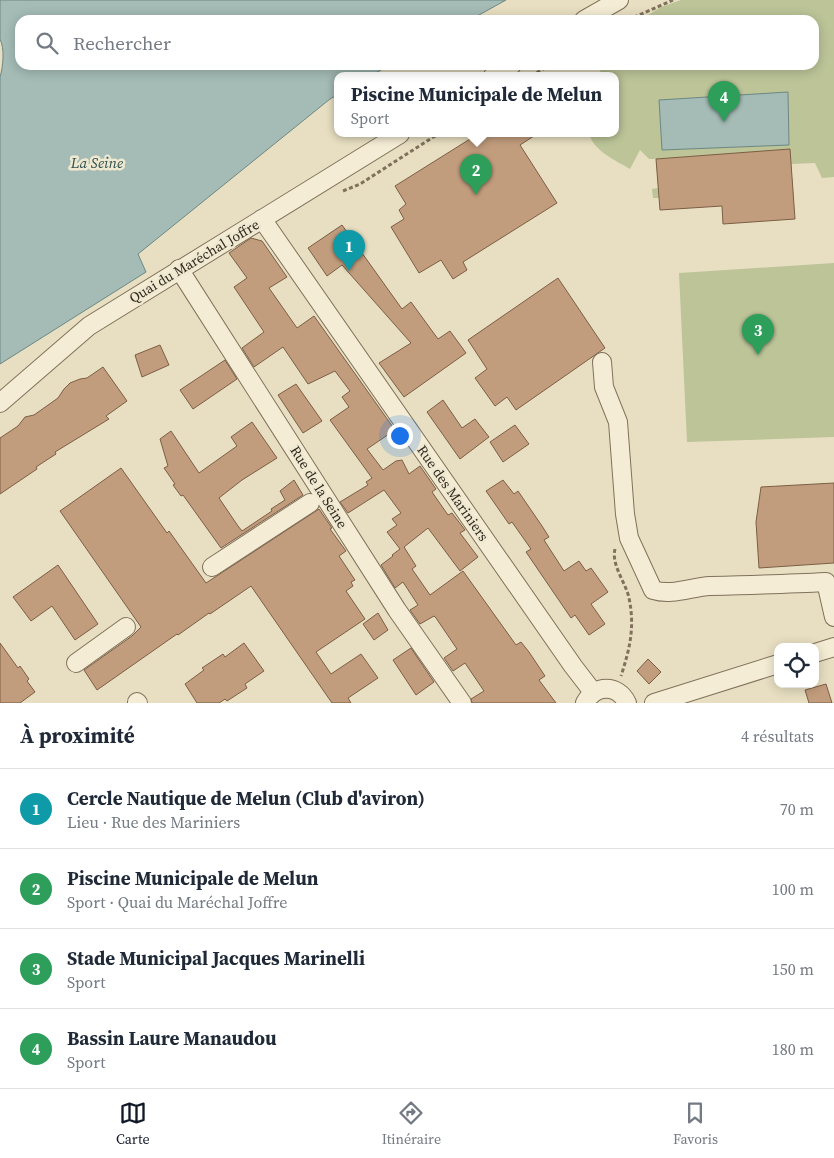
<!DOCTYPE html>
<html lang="fr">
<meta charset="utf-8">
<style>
:root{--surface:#fff;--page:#f6f6f7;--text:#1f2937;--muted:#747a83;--line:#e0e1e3;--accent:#111827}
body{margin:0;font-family:"Source Serif 4",serif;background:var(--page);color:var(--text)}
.controls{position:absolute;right:15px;bottom:15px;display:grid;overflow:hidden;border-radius:10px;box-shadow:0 2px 12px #0003}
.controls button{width:45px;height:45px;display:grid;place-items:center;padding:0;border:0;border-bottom:1px solid var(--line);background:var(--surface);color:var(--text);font:25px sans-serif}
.you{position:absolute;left:399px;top:435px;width:18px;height:18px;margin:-12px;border:4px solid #fff;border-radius:50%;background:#1a73e8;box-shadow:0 0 0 8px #1a73e833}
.badge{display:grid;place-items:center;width:32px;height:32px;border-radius:50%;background:var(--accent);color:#fff;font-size:16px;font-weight:700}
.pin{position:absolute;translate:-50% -41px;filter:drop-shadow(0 1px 2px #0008)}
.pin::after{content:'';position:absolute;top:26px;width:18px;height:15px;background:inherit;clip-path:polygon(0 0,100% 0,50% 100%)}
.popup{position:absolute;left:334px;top:72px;width:285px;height:65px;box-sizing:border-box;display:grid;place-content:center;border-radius:10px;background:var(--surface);filter:drop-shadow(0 1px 4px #0005);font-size:16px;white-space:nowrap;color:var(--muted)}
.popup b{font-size:19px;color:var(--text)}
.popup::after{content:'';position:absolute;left:50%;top:100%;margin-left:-10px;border:10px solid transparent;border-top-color:var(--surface)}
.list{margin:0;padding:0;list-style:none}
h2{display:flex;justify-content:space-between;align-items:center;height:65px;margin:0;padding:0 20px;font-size:21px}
h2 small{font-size:16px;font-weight:400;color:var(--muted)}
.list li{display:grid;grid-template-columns:32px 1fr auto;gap:15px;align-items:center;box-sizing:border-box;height:80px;padding:0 20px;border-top:1px solid var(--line)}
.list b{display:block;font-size:19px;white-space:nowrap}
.list p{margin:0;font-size:16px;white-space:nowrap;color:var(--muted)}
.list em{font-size:16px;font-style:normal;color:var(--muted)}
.icon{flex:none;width:28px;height:28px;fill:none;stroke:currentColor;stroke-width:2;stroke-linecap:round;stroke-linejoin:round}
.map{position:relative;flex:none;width:834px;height:703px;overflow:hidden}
.search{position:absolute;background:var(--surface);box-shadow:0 2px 12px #0003;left:15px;right:15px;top:15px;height:55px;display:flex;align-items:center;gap:12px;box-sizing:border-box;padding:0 18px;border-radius:15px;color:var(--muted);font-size:19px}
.sheet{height:385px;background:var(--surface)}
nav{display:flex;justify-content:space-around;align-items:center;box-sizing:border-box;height:70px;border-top:1px solid var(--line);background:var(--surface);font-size:14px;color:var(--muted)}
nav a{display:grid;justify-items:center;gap:2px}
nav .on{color:var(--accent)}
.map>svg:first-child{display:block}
.green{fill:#bcc498}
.water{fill:#a4bbb6;stroke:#6c8883}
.building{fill:#c29d7d;stroke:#7c5e44}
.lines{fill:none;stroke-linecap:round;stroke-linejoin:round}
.minor-casing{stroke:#80715c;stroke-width:20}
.path{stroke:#80715c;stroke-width:3;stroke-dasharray:4 2.5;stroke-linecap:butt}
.minor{stroke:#f4ecd4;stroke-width:18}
.labels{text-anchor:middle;stroke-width:5;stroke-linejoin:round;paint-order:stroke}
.street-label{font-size:14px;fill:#31281e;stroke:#f0e9d1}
.water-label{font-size:15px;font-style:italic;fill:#2f4f4f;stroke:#f0e9d1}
</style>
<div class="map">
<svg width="834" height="703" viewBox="0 0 834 703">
<rect width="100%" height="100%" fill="#e8dfc2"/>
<g class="green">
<path d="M 681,0 L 834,0 L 834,177 L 822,178 L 815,163 L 791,164 L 794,201 L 660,210 L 659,198 L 653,198 L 652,189 L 658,188 L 656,159 L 649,159 L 640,150 L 630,169 C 615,160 594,151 589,134 L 615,134 L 615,76 L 597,76 L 604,65 L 814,65 L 814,20 L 640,20 L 661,7 Z"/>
<path d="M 834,263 L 834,437 L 687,442 L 679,273 Z"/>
</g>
<g class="water">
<path d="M 0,0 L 506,0 L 470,20 L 20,20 L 20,65 L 390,65 L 370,76 L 337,76 L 337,95 L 330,99 L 138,254 L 146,272 L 0,364 L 0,77 C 3,67 5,49 0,39 Z"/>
<path d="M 788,92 L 789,145 L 662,150 L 659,100 Z"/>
</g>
<g class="building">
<path d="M 478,134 L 537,134 L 520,145 L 557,203 L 463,262 L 467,270 L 453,279 L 441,260 L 419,273 L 391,227 L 404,219 L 399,210 L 406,204 L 395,186 Z"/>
<path d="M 790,149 L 795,219 L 723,224 L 722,206 L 660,210 L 656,159 Z"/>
<path d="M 342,225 L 402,309 L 411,302 L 438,339 L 450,331 L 466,353 L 404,397 L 379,363 L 411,343 L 342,265 L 327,276 L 308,248 Z"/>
<path d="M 251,238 L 262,241 L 287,277 L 269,288 L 297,328 L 314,316 L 395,430 L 367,449 L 383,470 L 396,461 L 402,460 L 409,474 L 420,466 L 436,489 L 432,492 L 448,515 L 452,513 L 465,530 L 460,533 L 478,557 L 460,571 L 428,528 L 404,547 L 416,566 L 412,569 L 430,595 L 463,571 L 516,645 L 521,642 L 529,652 L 545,676 L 539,680 L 556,703 L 472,703 L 471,699 L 484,691 L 465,663 L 453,671 L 444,658 L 457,649 L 436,618 L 434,616 L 420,624 L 410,610 L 418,605 L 403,582 L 395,588 L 381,565 L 393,556 L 392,555 L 400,549 L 387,532 L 397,525 L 392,519 L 401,513 L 384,490 L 348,513 L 340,502 L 368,485 L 366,482 L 372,478 L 330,420 L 349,407 L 342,397 L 350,391 L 335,371 L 308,384 L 283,347 L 254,367 L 242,348 L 264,332 L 234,287 L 247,278 L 229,253 Z"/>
<path d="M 558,278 L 605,348 L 516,410 L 507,397 L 495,406 L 475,378 L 487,369 L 468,340 Z"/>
<path d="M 160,345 L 169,365 L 142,377 L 135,355 Z"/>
<path d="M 225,360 L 237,379 L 193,409 L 180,390 Z"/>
<path d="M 103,367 L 127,401 L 106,416 L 109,419 L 55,452 L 56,454 L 36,467 L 37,469 L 0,494 L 0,438 L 18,426 L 25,417 L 34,415 L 58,398 L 64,389 L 70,383 L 80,379 L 87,378 Z"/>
<path d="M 296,384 L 322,421 L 303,433 L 278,395 Z"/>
<path d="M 443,400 L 462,428 L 475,419 L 489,437 L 460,459 L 427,412 Z"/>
<path d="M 252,422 L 277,458 L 242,480 L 219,498 L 238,526 L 242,531 L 272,511 L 271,509 L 285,500 L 280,491 L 294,480 L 303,495 L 221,548 L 183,495 L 181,496 L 173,485 L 175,484 L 164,468 L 168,466 L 160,439 L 171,431 L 199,473 L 237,446 L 231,437 Z"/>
<path d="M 515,425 L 529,444 L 503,462 L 490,442 Z"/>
<path d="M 121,468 L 167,533 L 169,531 L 206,583 L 319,509 L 332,528 L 330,529 L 346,551 L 339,556 L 355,580 L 351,582 L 353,586 L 346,591 L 365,619 L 316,652 L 331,674 L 361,654 L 378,678 L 348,698 L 351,703 L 332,703 L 251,586 L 210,614 L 209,613 L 178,635 L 177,634 L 97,690 L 84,670 L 132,636 L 141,627 L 60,511 Z"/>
<path d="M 503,480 L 514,494 L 518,491 L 542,526 L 549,537 L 544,540 L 564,571 L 579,561 L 586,571 L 591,568 L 608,592 L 591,604 L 605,624 L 589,635 L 575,615 L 571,618 L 526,552 L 531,549 L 512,522 L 509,524 L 486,491 Z"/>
<path d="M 834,483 L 834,563 L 759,568 L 756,522 L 761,487 Z"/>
<path d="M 58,565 L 98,624 L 75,640 L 52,606 L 31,621 L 13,597 Z"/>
<path d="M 378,613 L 388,630 L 374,640 L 363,624 Z"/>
<path d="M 0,643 L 18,668 L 20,666 L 29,679 L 27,681 L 35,692 L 20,703 L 0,703 Z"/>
<path d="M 244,643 L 264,671 L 245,684 L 247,688 L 227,701 L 225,699 L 219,703 L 197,703 L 185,684 L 204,670 L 202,668 L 223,654 L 225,657 Z"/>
<path d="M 411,648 L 434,682 L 416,695 L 393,660 Z"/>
<path d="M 648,659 L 661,672 L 649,684 L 637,671 Z"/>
<path d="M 826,684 L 832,703 L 809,703 L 805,690 Z"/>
</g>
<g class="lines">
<defs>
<g id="minor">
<path d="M 584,20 L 619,0"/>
<path d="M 493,76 L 512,65"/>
<path d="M 262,219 L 573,666 L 593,692"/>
<path d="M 179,269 L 397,610 L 462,703"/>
<path d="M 602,362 L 604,387 L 618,422 L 625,514 L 629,538 L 653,590 C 672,596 691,587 710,586 C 749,585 788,584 826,582 L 834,617"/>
<path d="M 0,403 L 89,326 L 400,134"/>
<path d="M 212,567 L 310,503"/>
<path d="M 815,653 L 834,647"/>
<path d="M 76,663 L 126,627"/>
<path d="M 137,702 L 138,703"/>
<path d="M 585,703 C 595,684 618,684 627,703"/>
<path d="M 654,703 L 778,664"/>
</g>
</defs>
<use href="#minor" class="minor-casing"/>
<g class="path">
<path d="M 628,20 L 673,0"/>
<path d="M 531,76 L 550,65"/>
<path d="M 343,191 L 360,184 L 438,134"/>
<path d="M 615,549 C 611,565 626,583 629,598 C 635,627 630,648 621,676"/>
</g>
<use href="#minor" class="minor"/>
</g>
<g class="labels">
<g class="street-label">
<text transform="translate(194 261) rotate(-31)" y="5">Quai du Maréchal Joffre</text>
<text transform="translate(319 487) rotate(58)" y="5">Rue de la Seine</text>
<text transform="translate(453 493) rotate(55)" y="5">Rue des Mariniers</text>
</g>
<g class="water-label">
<text x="97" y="168">La Seine</text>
</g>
</g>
</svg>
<div class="controls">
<button><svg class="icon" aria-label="locate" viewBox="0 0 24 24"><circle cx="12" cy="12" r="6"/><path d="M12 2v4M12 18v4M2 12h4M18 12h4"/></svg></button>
</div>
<div class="you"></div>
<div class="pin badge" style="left:349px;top:271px;background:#0f9aa8">1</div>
<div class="pin badge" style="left:476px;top:195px;background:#2e9e5b">2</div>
<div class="popup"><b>Piscine Municipale de Melun</b>Sport</div>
<div class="pin badge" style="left:758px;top:355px;background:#2e9e5b">3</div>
<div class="pin badge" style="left:724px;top:122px;background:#2e9e5b">4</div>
<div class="search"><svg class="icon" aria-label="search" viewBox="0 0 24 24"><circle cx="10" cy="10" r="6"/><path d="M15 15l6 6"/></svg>Rechercher</div>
</div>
<section class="sheet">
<h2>À proximité<small>4 résultats</small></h2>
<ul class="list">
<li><span class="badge" style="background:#0f9aa8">1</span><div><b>Cercle Nautique de Melun (Club d'aviron)</b><p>Lieu · Rue des Mariniers</p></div><em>70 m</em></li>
<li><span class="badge" style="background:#2e9e5b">2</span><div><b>Piscine Municipale de Melun</b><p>Sport · Quai du Maréchal Joffre</p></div><em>100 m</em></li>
<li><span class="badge" style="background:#2e9e5b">3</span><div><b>Stade Municipal Jacques Marinelli</b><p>Sport</p></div><em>150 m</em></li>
<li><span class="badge" style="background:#2e9e5b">4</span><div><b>Bassin Laure Manaudou</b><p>Sport</p></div><em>180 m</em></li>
</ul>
</section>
<nav>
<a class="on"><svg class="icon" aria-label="map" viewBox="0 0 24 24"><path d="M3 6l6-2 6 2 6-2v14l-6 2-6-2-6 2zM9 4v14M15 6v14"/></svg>Carte</a>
<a><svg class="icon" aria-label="directions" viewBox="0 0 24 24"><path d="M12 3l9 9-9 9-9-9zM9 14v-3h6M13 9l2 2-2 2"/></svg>Itinéraire</a>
<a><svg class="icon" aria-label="saved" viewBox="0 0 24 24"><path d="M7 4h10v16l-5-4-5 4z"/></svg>Favoris</a>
</nav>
